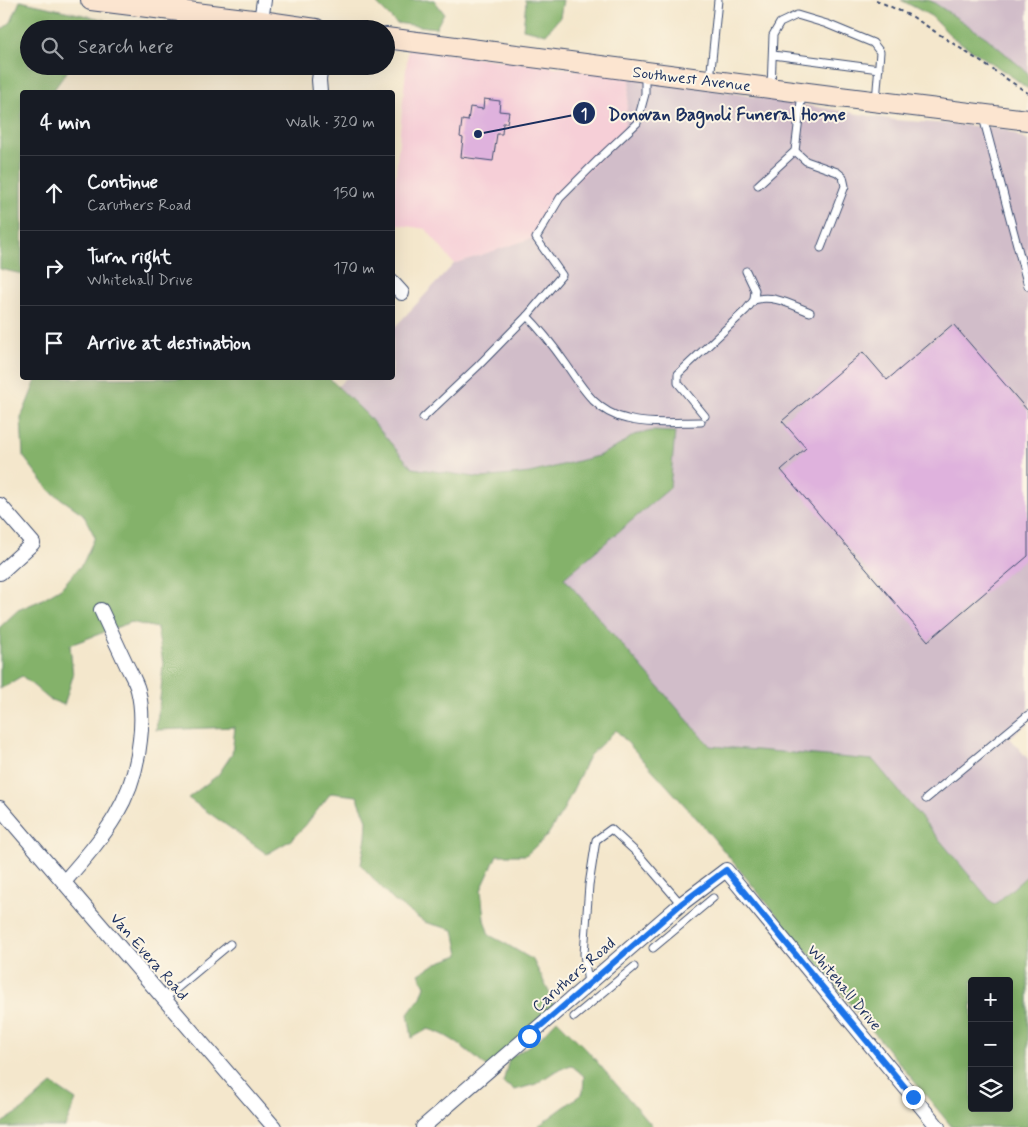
<!DOCTYPE html>
<meta charset="utf-8">
<style>
:root{--surface:#171b24;--page:#20242c;--text:#f1f3f6;--muted:#9ea1a6;--line:#363941}
body{margin:0;font-family:Mynerve,sans-serif;background:var(--page);color:var(--text)}
.controls{position:absolute;right:15px;bottom:15px;display:grid;overflow:hidden;border-radius:5px;box-shadow:0 5px 20px #0002}
.controls button{width:45px;height:45px;display:grid;place-items:center;padding:0;border:0;border-bottom:1px solid var(--line);background:var(--surface);color:var(--text);font:25px sans-serif}
.stop{position:absolute;width:15px;height:15px;margin:-11px;border:4px solid #1a73e8;border-radius:50%;background:#fff}
.stop.end{background:#1a73e8;border-color:#fff;box-shadow:0 1px 5px #0008}
.list{margin:0;padding:0;list-style:none}
h2{display:flex;justify-content:space-between;align-items:center;height:65px;margin:0;padding:0 20px;font-size:21px}
h2 small{font-size:16px;font-weight:400;color:var(--muted)}
.list li{display:grid;grid-template-columns:32px 1fr auto;gap:15px;align-items:center;box-sizing:border-box;height:75px;padding:0 20px;border-top:1px solid var(--line)}
.list b{display:block;font-size:19px;white-space:nowrap}
.list p{margin:0;font-size:16px;white-space:nowrap;color:var(--muted)}
.list em{font-size:16px;font-style:normal;color:var(--muted)}
.icon{flex:none;width:28px;height:28px;fill:none;stroke:currentColor;stroke-width:2;stroke-linecap:round;stroke-linejoin:round}
.map{position:relative;flex:none;width:1028px;height:1127px;overflow:hidden}
.search{position:absolute;background:var(--surface);box-shadow:0 5px 20px #0002;left:20px;top:20px;width:375px;height:55px;display:flex;align-items:center;gap:12px;box-sizing:border-box;padding:0 18px;border-radius:28px;color:var(--muted);font-size:19px}
.panel{position:absolute;background:var(--surface);box-shadow:0 5px 20px #0002;left:20px;top:90px;width:375px;height:290px;border-radius:5px}
.map>svg:first-child{display:block}
.built{fill:#f6cfd7}
.industrial{fill:#d1bdc9}
.forest{fill:#84b26b;stroke:#507064;fill-rule:evenodd}
.building{fill:#dfb2dd}
.lines{fill:none;stroke-linecap:round;stroke-linejoin:round}
.lane-casing{stroke:#3c4b6e;stroke-width:9}
.street-casing{stroke:#3c4b6e;stroke-width:16}
.secondary-casing{stroke:#3c4b6e;stroke-width:22}
.path{stroke:#3c4b6e;stroke-width:2;stroke-dasharray:4 4;stroke-linecap:butt}
.lane{stroke:#fff;stroke-width:7}
.street{stroke:#fff;stroke-width:14}
.secondary{stroke:#fce5d0;stroke-width:20}
.route{stroke:#1a73e8;stroke-width:6}
.labels{text-anchor:middle;stroke-width:4;stroke-linejoin:round;paint-order:stroke}
.street-label{font-size:16px;fill:#1b2f5e;stroke:#fcf5e5}
.leader{fill:none;stroke:#1b2f5e;stroke-width:2}
.callout-dot{fill:#1b2f5e;stroke:#fcf5e5;stroke-width:2}
.mark-label{font-size:15px;text-anchor:middle;font-weight:bold;fill:#fff}
.callout-label{font-size:18px;text-anchor:middle;font-weight:bold;fill:#1b2f5e;stroke:#fcf5e5;stroke-width:4;stroke-linejoin:round;paint-order:stroke}
</style>
<div class="map">
<svg width="1028" height="1127" viewBox="0 0 1028 1127">
<rect width="100%" height="100%" fill="#fcf5e5"/>
<filter id="ink" filterUnits="userSpaceOnUse"><feTurbulence type="fractalNoise" baseFrequency=".02" numOctaves="2"/><feDisplacementMap in="SourceGraphic" scale="10" xChannelSelector="R" yChannelSelector="G"/><feConvolveMatrix kernelMatrix="1 2 1 2 8 2 1 2 1" color-interpolation-filters="sRGB"/></filter>
<filter id="wash" filterUnits="userSpaceOnUse"><feTurbulence type="fractalNoise" baseFrequency=".0096" numOctaves="4" result="noise"/><feDisplacementMap in="SourceGraphic" scale="20" xChannelSelector="R" yChannelSelector="G"/><feGaussianBlur stdDeviation="1.12" result="paint"/><feColorMatrix in="noise" values="0 0 0 0 0 0 0 0 0 0 0 0 0 0 0 0 0 1.4 0 .05"/><feComposite in="paint" operator="in"/></filter>
<g filter="url(#wash)">
<rect width="100%" height="100%" fill="#f4e7cc"/>
<path class="built" d="M 408,49 L 631,76 L 623,137 L 536,238 L 454,264 L 426,229 L 393,224 L 393,202 Z"/>
<g class="industrial">
<path d="M 928,0 L 1028,0 L 1028,73 L 987,38 Z"/>
<path d="M 631,76 L 895,120 L 1002,128 L 1028,141 L 1028,723 L 1010,738 L 1028,759 L 1028,875 L 994,905 L 873,760 L 710,746 L 563,577 L 670,488 L 634,435 L 620,445 L 598,456 L 530,473 L 482,478 L 412,468 L 367,415 L 338,386 L 346,378 L 392,378 L 393,329 L 454,264 L 536,237 L 560,198 L 623,137 Z"/>
</g>
<g class="forest">
<path d="M 377,0 L 434,0 L 444,13 L 436,28 L 396,23 L 378,5 Z"/>
<path d="M 524,0 L 563,0 L 560,17 L 546,34 L 523,29 L 526,2 Z"/>
<path d="M 901,0 L 928,0 L 933,2 L 987,38 L 1028,73 L 1028,89 L 1014,78 L 952,37 L 931,16 Z"/>
<path d="M 20,1 L 106,20 L 99,29 L 29,29 L 29,66 L 71,66 L 55,88 L 54,92 L 22,92 L 22,274 L 0,269 L 0,31 L 11,22 Z"/>
<path d="M 37,378 L 329,378 L 367,415 L 412,468 L 482,478 L 530,473 L 598,456 L 620,445 L 634,435 L 652,431 L 675,432 L 670,488 L 564,578 L 710,746 L 873,760 L 994,905 L 1028,875 L 1028,1127 L 952,1127 L 700,822 L 616,730 L 589,756 L 563,811 L 547,836 L 526,855 L 497,855 L 481,890 L 484,919 L 489,935 L 506,944 L 533,960 L 549,992 L 556,1012 L 490,1070 C 471,1054 452,1035 428,1029 L 412,1038 L 408,1014 L 421,997 L 425,986 L 419,974 L 437,963 L 459,955 L 454,930 L 424,922 L 393,900 L 361,865 L 366,837 L 367,820 L 357,796 L 331,793 L 304,827 L 291,840 L 267,854 L 188,798 L 218,775 L 232,754 L 235,727 L 156,730 L 161,690 L 163,663 L 157,628 L 131,622 L 70,645 L 73,676 L 64,705 L 49,699 L 22,676 L 0,689 L 0,627 L 18,610 L 39,601 L 61,588 L 83,563 L 95,537 L 83,514 L 50,491 L 23,456 L 21,418 ZM 972,981 L 1009,981 L 1009,1108 L 972,1108 Z"/>
<path d="M 557,1020 L 585,1048 L 653,1127 L 537,1127 L 583,1093 L 584,1076 L 571,1065 L 554,1072 L 536,1084 L 515,1090 L 503,1083 L 509,1059 L 539,1039 Z"/>
<path d="M 52,1084 L 76,1100 L 65,1127 L 0,1127 L 0,1124 L 22,1110 Z"/>
</g>
<g id="blocks">
<g class="building">
<path d="M 484,99 L 500,101 L 499,111 L 509,112 L 507,123 L 503,123 L 502,134 L 497,134 L 493,161 L 461,157 L 463,138 L 460,137 L 462,120 L 468,121 L 470,107 L 483,109 Z"/>
<path d="M 953,324 L 1028,411 L 1028,556 L 928,641 L 781,470 L 806,448 L 782,421 L 863,352 L 887,380 Z"/>
</g>
</g>
</g>
<g filter="url(#ink)">
<use href="#blocks" fill-opacity="0" stroke="#3c4b6e" stroke-width="1"/>
<g class="lines">
<defs>
<g id="lane">
<path d="M 773,55 L 879,69"/>
<path d="M 710,80 L 718,0"/>
<path d="M 771,88 L 773,35 L 780,23 L 797,15 L 827,24 L 873,43 L 880,52 L 876,101"/>
<path d="M 983,117 L 1028,286"/>
<path d="M 795,151 L 806,161 L 837,172 L 843,177 L 845,186 L 821,248"/>
<path d="M 758,185 L 795,151 L 802,93"/>
<path d="M 754,300 C 774,294 791,305 810,312"/>
<path d="M 527,316 C 542,331 554,347 566,364 C 583,389 596,412 627,419 C 651,425 677,422 701,422"/>
<path d="M 705,416 L 678,383 L 678,374 L 746,310 L 754,300 L 755,290 L 746,271"/>
<path d="M 423,418 L 478,366 L 527,316 L 562,275 L 536,238 L 560,198 L 603,155 L 637,123 L 645,94 L 645,74"/>
<path d="M 926,799 L 1028,715"/>
<path d="M 653,948 L 713,898"/>
<path d="M 588,984 L 584,954 L 589,885 L 596,840 L 611,829 L 638,854 L 681,904"/>
<path d="M 164,999 L 230,944"/>
<path d="M 574,1017 L 634,967"/>
</g>
<g id="street">
<path d="M 261,21 L 264,0"/>
<path d="M 320,92 L 319,80 L 321,66"/>
<path d="M 392,282 L 402,293"/>
<path d="M 0,505 L 33,543 L 0,573"/>
<path d="M 0,808 L 274,1127"/>
<path d="M 64,882 C 103,837 134,803 140,740 C 142,724 142,706 138,690 C 136,682 131,674 127,666 C 118,647 110,629 101,610"/>
<path d="M 423,1127 L 681,904 L 726,870 L 938,1127"/>
</g>
<g id="secondary">
<path d="M 91,0 L 261,21 L 316,29"/>
<path d="M 386,38 L 831,96 L 1028,120"/>
</g>
</defs>
<use href="#lane" class="lane-casing"/>
<use href="#street" class="street-casing"/>
<use href="#secondary" class="secondary-casing"/>
<path class="path" d="M 876,0 L 913,17 L 1028,93"/>
<use href="#lane" class="lane"/>
<use href="#street" class="street"/>
<use href="#secondary" class="secondary"/>
</g>
</g>
<g class="lines" filter="url(#ink)">
<path class="route" d="M 529,1036 L 681,904 L 726,870 L 913,1097"/>
</g>
<g class="labels">
<g class="street-label">
<text transform="translate(692 78) rotate(7)" y="6">Southwest Avenue</text>
<text transform="translate(150 956) rotate(49)" y="6">Van Evera Road</text>
<text transform="translate(573 974) rotate(-41)" y="6">Caruthers Road</text>
<text transform="translate(845 987) rotate(50)" y="6">Whitehall Drive</text>
</g>
</g>
<path class="leader" d="M478 134L584 113"/>
<g class="callout-dot">
<circle cx="478" cy="134" r="5"/>
<circle cx="584" cy="113" r="12"/>
</g>
<g class="mark-label">
<text x="584" y="119">1</text>
</g>
<g class="callout-label">
<text x="727" y="120">Donovan Bagnoli Funeral Home</text>
</g>
</svg>
<div class="controls">
<button>+</button>
<button>−</button>
<button><svg class="icon" aria-label="layers" viewBox="0 0 24 24"><path d="M12 4l9 5-9 5-9-5zM3 14l9 5 9-5"/></svg></button>
</div>
<div class="stop" style="left:529px;top:1036px"></div>
<div class="stop end" style="left:913px;top:1097px"></div>
<div class="search"><svg class="icon" aria-label="search" viewBox="0 0 24 24"><circle cx="10" cy="10" r="6"/><path d="M15 15l6 6"/></svg>Search here</div>
<section class="panel">
<h2>4 min<small>Walk · 320 m</small></h2>
<ul class="list">
<li><svg class="icon" aria-label="ahead" viewBox="0 0 24 24"><path d="M12 20V5M6 11l6-6 6 6"/></svg><div><b>Continue</b><p>Caruthers Road</p></div><em>150 m</em></li>
<li><svg class="icon" aria-label="right" viewBox="0 0 24 24"><path d="M7 20v-9h11M14 6l5 5-5 5"/></svg><div><b>Turn right</b><p>Whitehall Drive</p></div><em>170 m</em></li>
<li><svg class="icon" aria-label="arrive" viewBox="0 0 24 24"><path d="M6 21V4h12l-3 4 3 4H6"/></svg><div><b>Arrive at destination</b></div></li>
</ul>
</section>
</div>
